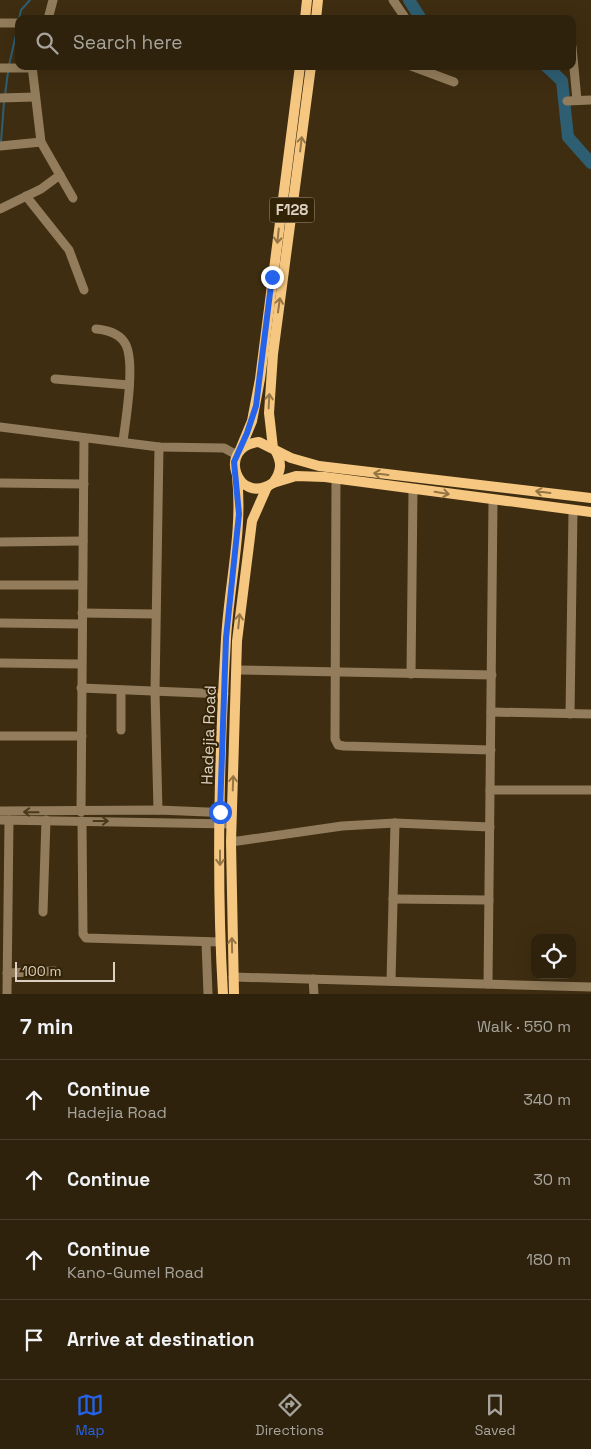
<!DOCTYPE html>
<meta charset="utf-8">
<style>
:root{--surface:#2e220d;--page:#362a16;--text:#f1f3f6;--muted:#a7a49d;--line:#493f2e;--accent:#2563eb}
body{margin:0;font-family:"Space Grotesk",sans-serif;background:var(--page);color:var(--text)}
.controls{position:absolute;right:15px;bottom:15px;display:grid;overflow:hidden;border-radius:10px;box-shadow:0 5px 20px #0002}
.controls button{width:45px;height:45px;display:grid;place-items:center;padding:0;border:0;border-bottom:1px solid var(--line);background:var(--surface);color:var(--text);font:25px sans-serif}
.scale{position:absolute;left:15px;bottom:12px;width:100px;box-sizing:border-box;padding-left:5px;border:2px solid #dbd0c1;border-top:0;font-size:14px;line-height:18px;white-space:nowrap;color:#dbd0c1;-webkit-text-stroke:4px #332306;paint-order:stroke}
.stop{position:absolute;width:15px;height:15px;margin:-11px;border:4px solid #2563eb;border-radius:50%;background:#fff}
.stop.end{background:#2563eb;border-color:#fff;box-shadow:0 1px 5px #0008}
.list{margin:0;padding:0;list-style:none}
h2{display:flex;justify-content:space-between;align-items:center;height:65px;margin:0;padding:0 20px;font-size:21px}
h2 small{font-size:16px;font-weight:400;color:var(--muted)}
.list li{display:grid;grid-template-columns:32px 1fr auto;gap:15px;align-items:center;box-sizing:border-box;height:80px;padding:0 20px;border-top:1px solid var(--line)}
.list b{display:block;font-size:19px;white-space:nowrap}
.list p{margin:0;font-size:16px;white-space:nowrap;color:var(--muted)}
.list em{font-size:16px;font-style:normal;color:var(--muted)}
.icon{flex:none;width:28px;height:28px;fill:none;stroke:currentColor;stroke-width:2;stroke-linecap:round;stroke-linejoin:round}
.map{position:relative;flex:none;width:591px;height:994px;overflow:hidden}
.search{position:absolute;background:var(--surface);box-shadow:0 5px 20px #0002;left:15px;right:15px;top:15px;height:55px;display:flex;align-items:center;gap:12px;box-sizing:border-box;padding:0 18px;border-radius:10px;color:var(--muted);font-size:19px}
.sheet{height:385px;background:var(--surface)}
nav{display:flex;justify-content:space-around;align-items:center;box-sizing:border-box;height:70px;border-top:1px solid var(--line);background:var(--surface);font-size:14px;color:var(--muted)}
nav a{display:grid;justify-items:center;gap:2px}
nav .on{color:var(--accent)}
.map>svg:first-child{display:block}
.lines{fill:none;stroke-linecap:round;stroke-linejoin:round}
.stream{stroke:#2e5e72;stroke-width:2}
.river{stroke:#2e5e72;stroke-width:12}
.minor{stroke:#927c5b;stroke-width:9}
.major{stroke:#f6c780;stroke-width:10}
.oneway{stroke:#947543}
.oneway2{stroke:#4b391b}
.route{stroke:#2563eb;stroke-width:6}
.labels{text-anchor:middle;stroke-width:4;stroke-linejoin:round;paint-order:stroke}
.shield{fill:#332306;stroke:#a99c89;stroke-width:1}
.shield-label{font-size:15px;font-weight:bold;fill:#dbd0c1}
.street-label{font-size:16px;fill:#dbd0c1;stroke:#332306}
</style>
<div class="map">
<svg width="591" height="994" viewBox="0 0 591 994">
<rect width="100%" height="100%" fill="#3e2d11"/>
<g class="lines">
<g class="stream">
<path d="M 19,19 L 21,10 L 30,0"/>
<path d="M 9,65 L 18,26"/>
<path d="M 5,95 L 8,72"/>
<path d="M 1,142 L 4,102"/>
</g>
<g class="river">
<path d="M 409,0 L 421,19"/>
<path d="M 546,66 L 562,81 L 568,137 L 591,163"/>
</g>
<g class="minor">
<path d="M 393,0 L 406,19"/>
<path d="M 48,19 L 53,0"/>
<path d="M 0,23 L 19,23"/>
<path d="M 572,47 L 577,100"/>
<path d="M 32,66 L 41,142 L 73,198"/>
<path d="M 411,66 L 454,82"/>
<path d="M 0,68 L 33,68"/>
<path d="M 0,98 L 35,97"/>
<path d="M 567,101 L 591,100"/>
<path d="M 0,146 L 41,142"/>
<path d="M 26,196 L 69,250 L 84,290"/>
<path d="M 0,209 L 41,189 L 60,175"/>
<path d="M 96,329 C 108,330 120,333 126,345 C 135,364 126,419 123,441"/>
<path d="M 55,379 L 129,385"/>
<path d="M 0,427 L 159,447 L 224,448 L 237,455"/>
<path d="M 336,479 L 335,739 L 338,745 L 344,746 L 491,750"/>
<path d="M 0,483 L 84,484"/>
<path d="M 0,542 L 83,541"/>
<path d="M 0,585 L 82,585"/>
<path d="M 82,613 L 155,614"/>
<path d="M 0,623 L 82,624"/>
<path d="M 0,663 L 81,664"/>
<path d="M 238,670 L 492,675"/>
<path d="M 411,674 L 413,489"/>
<path d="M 81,688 L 224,694"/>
<path d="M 491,712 L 591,714"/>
<path d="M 570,714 L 573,511"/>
<path d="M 121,730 L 121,690"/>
<path d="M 0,736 L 82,736"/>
<path d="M 490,790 L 591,790"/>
<path d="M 158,810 L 155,692 L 159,447"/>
<path d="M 0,811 L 158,810 L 232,813"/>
<path d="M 81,812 L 84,438"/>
<path d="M 0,820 L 231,824"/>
<path d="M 82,821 L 83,934 L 86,938 L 220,942"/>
<path d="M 231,842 L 342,826 L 395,823 L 490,827"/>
<path d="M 393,899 L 489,900"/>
<path d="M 43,912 L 46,820"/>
<path d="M 206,942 L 208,994"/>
<path d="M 7,973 L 54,971"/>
<path d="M 233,977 L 591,987"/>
<path d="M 313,979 L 314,994"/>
<path d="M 391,981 L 395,823"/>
<path d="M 488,984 L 493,501"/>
<path d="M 7,994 L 9,820"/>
</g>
<g class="major">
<path d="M 305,19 L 307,0"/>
<path d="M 316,19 L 318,0"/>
<path d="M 273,448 L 269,413 L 273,354 L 311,66"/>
<path d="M 240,450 L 252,421 L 260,379 L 300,66"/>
<path d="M 275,450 C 282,462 282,471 273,483 C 237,507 216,446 259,442 L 291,458 L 319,466 L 591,498"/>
<path d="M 273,483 L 296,476 L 325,477 L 591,512"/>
<path d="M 223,994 C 216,876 219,757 226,639 C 229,585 243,531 237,477"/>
<path d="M 234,994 L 231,842 L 237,641 L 252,521 L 267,487"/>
</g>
</g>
<defs><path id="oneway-shaft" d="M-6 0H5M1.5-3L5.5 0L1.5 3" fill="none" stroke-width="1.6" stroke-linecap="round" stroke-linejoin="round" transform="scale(1.25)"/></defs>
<g class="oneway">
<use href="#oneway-shaft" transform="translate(301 144) rotate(-83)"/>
<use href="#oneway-shaft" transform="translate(278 236) rotate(96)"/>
<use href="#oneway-shaft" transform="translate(279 305) rotate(-82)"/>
<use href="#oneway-shaft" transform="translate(269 401) rotate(-87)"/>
<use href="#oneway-shaft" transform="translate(381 474) rotate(-173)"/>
<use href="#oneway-shaft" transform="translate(543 492) rotate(-173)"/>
<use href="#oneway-shaft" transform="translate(442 493) rotate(9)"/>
<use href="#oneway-shaft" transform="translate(239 621) rotate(-84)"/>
<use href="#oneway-shaft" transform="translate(233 783) rotate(-88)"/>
<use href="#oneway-shaft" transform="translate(220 858) rotate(90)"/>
<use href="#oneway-shaft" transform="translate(232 945) rotate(-91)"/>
</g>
<g class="oneway2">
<use href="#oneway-shaft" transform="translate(31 812) rotate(-179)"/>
<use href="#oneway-shaft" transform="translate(101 821)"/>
</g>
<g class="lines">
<path class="route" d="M 220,812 L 226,638 L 239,514 L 234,462 L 247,433 L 256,406 L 272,277"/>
</g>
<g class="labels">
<rect class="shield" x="269.5" y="197.5" width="45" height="25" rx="4"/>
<g class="shield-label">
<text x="292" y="215">F128</text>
</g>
<g class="street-label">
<text transform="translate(208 735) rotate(-88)" y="6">Hadejia Road</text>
</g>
</g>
</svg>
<div class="controls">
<button><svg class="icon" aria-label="locate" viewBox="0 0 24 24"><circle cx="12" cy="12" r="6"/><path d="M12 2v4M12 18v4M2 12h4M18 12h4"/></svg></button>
</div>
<div class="scale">100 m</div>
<div class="stop" style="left:220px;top:812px"></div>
<div class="stop end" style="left:272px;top:277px"></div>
<div class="search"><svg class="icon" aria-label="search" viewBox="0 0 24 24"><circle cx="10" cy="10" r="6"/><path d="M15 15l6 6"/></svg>Search here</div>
</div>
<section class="sheet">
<h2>7 min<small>Walk · 550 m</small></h2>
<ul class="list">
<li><svg class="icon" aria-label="ahead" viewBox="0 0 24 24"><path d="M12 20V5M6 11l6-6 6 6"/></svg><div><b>Continue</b><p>Hadejia Road</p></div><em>340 m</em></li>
<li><svg class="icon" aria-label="ahead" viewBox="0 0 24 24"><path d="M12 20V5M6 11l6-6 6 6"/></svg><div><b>Continue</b></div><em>30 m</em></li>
<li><svg class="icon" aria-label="ahead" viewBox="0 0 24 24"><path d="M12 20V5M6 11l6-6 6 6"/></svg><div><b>Continue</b><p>Kano-Gumel Road</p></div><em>180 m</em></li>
<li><svg class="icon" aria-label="arrive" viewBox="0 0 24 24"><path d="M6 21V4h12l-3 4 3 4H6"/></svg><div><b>Arrive at destination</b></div></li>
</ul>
</section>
<nav>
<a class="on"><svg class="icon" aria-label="map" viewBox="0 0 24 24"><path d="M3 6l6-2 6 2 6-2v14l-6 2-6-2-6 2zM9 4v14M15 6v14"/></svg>Map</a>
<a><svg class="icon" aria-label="directions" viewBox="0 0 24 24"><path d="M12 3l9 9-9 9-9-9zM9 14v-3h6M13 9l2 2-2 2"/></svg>Directions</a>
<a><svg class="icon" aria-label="saved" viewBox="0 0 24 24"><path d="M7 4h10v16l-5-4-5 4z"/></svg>Saved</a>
</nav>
